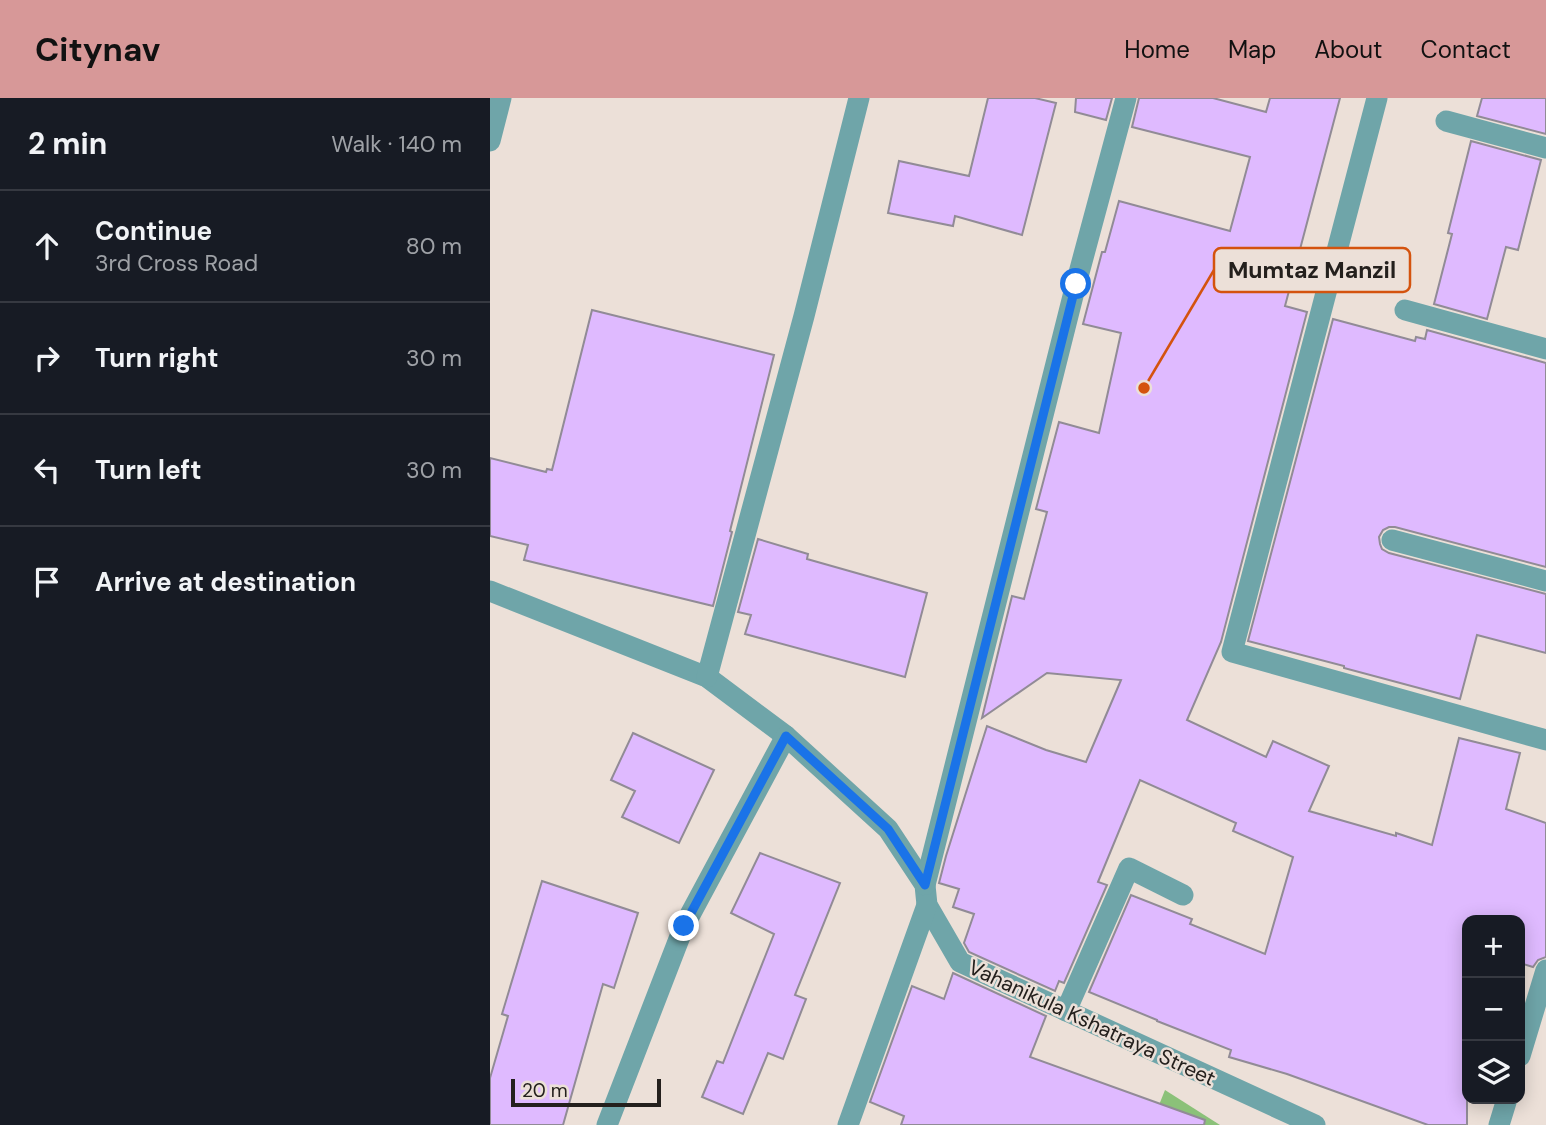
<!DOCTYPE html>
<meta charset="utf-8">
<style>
:root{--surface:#171b24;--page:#20242c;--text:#f1f3f6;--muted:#9ea1a6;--line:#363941;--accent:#d79898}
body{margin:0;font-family:"DM Sans",sans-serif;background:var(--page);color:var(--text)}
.controls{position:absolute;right:21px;bottom:21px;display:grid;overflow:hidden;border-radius:14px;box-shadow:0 4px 18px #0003}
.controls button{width:63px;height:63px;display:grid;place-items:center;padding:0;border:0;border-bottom:2px solid var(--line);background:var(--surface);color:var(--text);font:35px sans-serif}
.scale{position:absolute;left:21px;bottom:18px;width:150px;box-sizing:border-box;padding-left:7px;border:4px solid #24201d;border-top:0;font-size:19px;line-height:24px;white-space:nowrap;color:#24201d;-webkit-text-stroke:5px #ece0d8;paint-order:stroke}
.stop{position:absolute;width:21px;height:21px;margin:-16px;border:5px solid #1a73e8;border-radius:50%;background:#fff}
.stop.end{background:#1a73e8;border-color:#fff;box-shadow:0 2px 7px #0008}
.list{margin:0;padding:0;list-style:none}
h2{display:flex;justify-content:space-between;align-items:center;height:91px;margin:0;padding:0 28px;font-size:30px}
h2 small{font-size:23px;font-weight:400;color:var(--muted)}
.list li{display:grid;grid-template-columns:46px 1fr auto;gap:21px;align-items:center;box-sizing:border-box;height:112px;padding:0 28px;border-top:2px solid var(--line)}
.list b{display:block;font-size:26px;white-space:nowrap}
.list p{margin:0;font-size:23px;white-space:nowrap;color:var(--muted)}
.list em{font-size:23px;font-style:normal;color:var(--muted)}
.icon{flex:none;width:38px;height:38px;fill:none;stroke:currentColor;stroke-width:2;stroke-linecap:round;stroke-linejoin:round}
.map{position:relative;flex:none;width:1056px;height:1027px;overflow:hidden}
header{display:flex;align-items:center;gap:42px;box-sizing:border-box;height:98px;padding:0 35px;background:var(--accent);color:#111}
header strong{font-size:33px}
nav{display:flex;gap:38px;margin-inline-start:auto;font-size:24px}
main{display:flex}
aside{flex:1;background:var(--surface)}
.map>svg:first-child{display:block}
.green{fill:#8bc179}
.building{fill:#dfbaff;stroke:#918b96;stroke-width:2}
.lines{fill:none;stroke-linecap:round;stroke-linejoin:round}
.street{stroke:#6fa5a9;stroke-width:21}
.route{stroke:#1a73e8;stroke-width:9}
.labels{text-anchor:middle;stroke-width:5;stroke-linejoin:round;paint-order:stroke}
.street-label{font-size:21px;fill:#24201d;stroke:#ece0d8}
.leader{fill:none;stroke:#d4530e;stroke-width:2.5}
.callout-dot{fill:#d4530e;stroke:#ece0d8;stroke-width:2.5}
.callout{fill:#ece0d8;stroke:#d4530e;stroke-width:2.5}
.callout-label{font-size:23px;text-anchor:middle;font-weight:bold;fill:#24201d}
</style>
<header>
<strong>Citynav</strong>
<nav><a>Home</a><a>Map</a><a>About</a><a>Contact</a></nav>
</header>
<main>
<aside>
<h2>2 min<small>Walk · 140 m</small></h2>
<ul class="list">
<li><svg class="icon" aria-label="ahead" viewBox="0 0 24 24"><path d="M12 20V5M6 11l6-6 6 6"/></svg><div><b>Continue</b><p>3rd Cross Road</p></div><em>80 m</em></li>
<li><svg class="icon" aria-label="right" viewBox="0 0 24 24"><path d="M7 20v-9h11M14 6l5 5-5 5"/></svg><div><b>Turn right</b></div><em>30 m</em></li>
<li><svg class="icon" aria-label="left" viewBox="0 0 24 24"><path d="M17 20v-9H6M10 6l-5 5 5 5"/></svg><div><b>Turn left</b></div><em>30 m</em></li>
<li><svg class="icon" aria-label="arrive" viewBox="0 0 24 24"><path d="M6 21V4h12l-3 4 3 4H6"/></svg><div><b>Arrive at destination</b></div></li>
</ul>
</aside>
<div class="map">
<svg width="1056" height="1027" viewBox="0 0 1056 1027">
<rect width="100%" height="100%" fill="#ece0d8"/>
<path class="green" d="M 675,992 L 730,1027 L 661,1027 Z"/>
<g class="building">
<path d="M 498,0 L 545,0 L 566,5 L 532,137 L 465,118 L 463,128 L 398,115 L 409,63 L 479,78 Z"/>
<path d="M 586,0 L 622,0 L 616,22 L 585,14 Z"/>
<path d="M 649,0 L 723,0 L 776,14 L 780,0 L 850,0 L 795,208 L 817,214 L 731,544 L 697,622 L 776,659 L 783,643 L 839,668 L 819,713 L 906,738 L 906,735 L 942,747 L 969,640 L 1030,655 L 1016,711 L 1056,725 L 1056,859 L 1048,862 L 1043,869 L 1030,865 L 1030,822 L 977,822 L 977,1027 L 938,1027 L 797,976 L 739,959 L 741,952 L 667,923 L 667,922 L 599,894 L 641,797 L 702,821 L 700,826 L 775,856 L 803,759 L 743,733 L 746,725 L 650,682 L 608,784 L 617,787 L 574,885 L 569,883 L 565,893 L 479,854 L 474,845 L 484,816 L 463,809 L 469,791 L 449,785 L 456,758 L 497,628 L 556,652 L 596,664 L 631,582 L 557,575 L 492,620 L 522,498 L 534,501 L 557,414 L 546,411 L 569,324 L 609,335 L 631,235 L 593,226 L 612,154 L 615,154 L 629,103 L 740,133 L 760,59 L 642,29 Z"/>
<path d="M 992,0 L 1056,0 L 1056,36 L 987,18 Z"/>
<path d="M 981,43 L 1051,62 L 1028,152 L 1016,149 L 997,221 L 944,206 L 962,136 L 958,135 Z"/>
<path d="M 102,212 L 284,257 L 240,433 L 242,434 L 223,508 L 34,462 L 38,447 L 0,438 L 0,360 L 56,374 L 57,371 L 62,372 Z"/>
<path d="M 843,221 L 925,243 L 926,239 L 935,241 L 937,232 L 1056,265 L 1056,469 L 905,429 L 899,429 L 893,432 L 889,439 L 890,446 L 892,451 L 899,455 L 1056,496 L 1056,555 L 987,537 L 970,601 L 854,570 L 854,568 L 758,543 Z"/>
<path d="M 268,441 L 318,456 L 317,461 L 437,495 L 415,579 L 255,536 L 261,517 L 248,514 Z"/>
<path d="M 143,635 L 224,672 L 189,745 L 132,719 L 145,693 L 121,682 Z"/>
<path d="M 270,755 L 350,785 L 305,897 L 316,901 L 293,961 L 278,955 L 253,1016 L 212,999 L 227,963 L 233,965 L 284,836 L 241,815 Z"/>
<path d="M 52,783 L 148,815 L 124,890 L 113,886 L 73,1027 L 0,1027 L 0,980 L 18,918 L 12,916 Z"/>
<path d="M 463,875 L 556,918 L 540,959 L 715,1022 L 714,1027 L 411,1027 L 414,1018 L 380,1004 L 422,888 L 454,901 Z"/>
</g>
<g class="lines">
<g class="street">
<path d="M 887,0 L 742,554 L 1056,642"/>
<path d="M 956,23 L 1056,50"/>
<path d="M 0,43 L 11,0"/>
<path d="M 915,212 L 1056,251"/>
<path d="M 902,442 L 1056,483"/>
<path d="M 0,493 L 217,579 L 296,638 L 398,731 L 435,787 L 437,807 L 470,864 L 825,1027"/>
<path d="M 217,579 L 314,218 L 369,0"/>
<path d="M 435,787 L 586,186 L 636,0"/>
<path d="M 576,913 L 639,770 L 693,797"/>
<path d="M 1030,958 L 1056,872"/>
<path d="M 117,1027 L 194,828 L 296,638"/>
<path d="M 358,1027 L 437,807"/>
<path d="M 1009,1027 L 1017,1001"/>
</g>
</g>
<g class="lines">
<path class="route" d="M 194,828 L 296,638 L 398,731 L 435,787 L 586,186"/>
</g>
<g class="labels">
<g class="street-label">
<text transform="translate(602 925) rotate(25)" y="7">Vahanikula Kshatraya Street</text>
</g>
</g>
<path class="leader" d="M654 290L724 172"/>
<circle class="callout-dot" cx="654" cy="290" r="7"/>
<rect class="callout" x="724" y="150" width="196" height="44" rx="7"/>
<g class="callout-label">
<text x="822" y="180">Mumtaz Manzil</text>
</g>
</svg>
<div class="controls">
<button>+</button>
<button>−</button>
<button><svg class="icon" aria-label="layers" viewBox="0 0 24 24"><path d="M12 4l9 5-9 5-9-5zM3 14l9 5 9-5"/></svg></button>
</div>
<div class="scale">20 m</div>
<div class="stop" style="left:586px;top:186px"></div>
<div class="stop end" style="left:194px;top:828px"></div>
</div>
</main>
